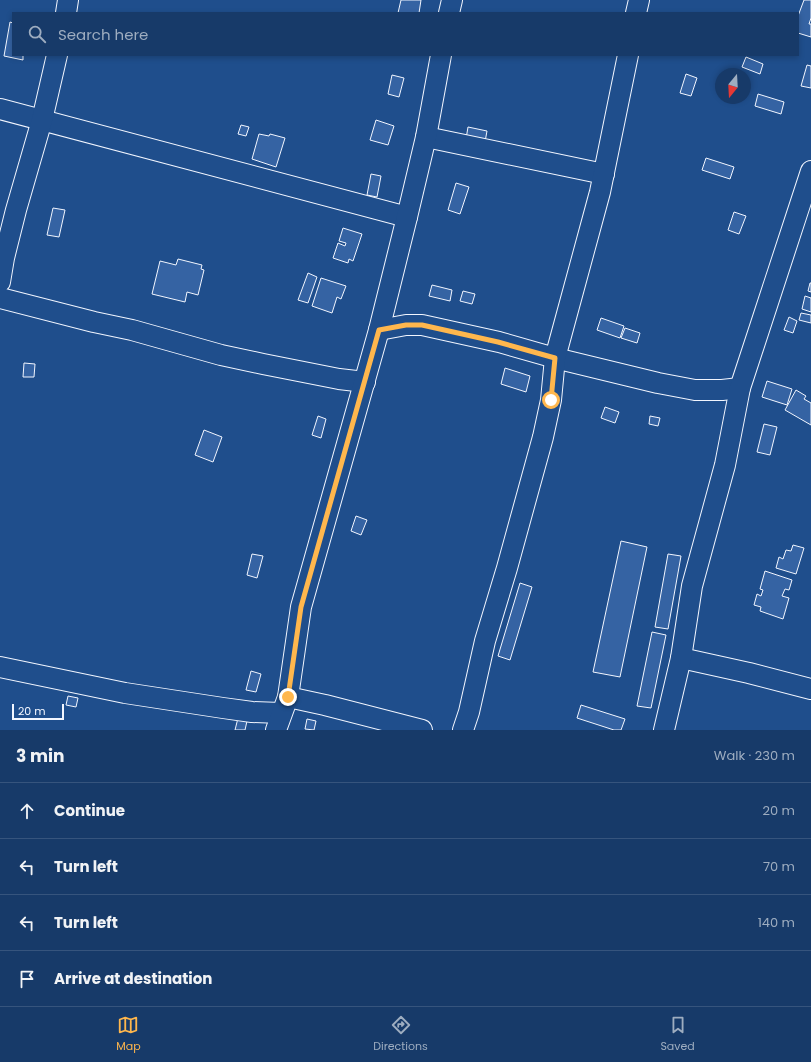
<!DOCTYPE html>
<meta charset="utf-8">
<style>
:root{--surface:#173a69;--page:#20416f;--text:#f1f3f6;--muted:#9eadc0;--line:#36547d;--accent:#ffb74d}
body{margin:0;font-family:Poppins,sans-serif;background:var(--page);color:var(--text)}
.compass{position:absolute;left:715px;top:68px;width:36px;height:36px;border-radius:50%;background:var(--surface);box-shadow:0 2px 6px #0003;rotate:198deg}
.scale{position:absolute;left:12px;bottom:10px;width:52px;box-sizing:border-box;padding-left:4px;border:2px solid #f2f6ff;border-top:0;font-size:11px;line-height:14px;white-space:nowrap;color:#f2f6ff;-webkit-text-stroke:3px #1f4e8c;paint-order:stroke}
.stop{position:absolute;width:12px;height:12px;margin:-9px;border:3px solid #ffb74d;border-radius:50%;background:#fff}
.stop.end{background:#ffb74d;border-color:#fff;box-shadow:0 1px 4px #0008}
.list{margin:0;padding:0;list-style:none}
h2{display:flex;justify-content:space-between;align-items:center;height:52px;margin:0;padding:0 16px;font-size:17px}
h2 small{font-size:13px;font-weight:400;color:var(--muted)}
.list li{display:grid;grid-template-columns:26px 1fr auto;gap:12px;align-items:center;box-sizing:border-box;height:56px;padding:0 16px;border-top:1px solid var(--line)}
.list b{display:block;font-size:15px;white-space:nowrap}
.list em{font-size:13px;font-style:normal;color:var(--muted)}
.icon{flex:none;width:22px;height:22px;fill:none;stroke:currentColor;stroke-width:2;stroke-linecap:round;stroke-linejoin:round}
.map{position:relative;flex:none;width:811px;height:730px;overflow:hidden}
.search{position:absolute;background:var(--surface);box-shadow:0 2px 6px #0003;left:12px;right:12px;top:12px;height:44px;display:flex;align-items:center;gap:10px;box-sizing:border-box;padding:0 14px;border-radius:0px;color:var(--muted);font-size:15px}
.sheet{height:276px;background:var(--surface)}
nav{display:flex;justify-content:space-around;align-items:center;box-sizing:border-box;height:56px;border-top:1px solid var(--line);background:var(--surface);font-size:11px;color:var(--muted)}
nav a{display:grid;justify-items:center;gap:2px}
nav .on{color:var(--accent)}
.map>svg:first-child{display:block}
.building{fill:#3563a3;stroke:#f2f6ff}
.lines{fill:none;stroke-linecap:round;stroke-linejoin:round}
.minor-casing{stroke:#f2f6ff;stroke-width:22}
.minor{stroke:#1f4e8c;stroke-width:20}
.route{stroke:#ffb74d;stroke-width:5}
</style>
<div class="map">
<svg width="811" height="730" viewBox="0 0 811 730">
<rect width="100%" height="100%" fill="#1f4e8c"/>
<g class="building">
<path d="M 401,0 L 421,0 L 419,13 L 398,13 Z"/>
<path d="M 804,0 L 811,0 L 811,18 L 809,24 L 811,24 L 811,37 L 798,33 L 798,16 Z"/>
<path d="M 10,22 L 13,23 L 13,55 L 23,55 L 23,60 L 4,56 Z"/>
<path d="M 746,57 L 763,64 L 760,74 L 742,67 Z"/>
<path d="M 807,65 L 811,66 L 811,88 L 801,86 Z"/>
<path d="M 686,74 L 697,78 L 691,96 L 680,93 Z"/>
<path d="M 392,75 L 404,78 L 399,97 L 388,94 Z"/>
<path d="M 758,94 L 784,102 L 781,114 L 755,106 Z"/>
<path d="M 376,120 L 394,126 L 388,145 L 370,140 Z"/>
<path d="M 241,125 L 249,127 L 246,136 L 238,134 Z"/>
<path d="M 468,127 L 487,131 L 485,142 L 466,139 Z"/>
<path d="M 259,134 L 269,136 L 270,134 L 285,138 L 276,167 L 252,159 Z"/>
<path d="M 706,158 L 734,167 L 730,179 L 702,170 Z"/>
<path d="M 371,174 L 381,176 L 377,197 L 367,195 Z"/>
<path d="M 456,183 L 469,187 L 460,214 L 448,210 Z"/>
<path d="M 53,208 L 65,210 L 59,237 L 47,235 Z"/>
<path d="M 734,212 L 746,216 L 739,234 L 728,230 Z"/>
<path d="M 343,228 L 362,234 L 353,261 L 349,259 L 348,263 L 333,258 L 338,243 L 345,246 L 346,243 L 339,241 Z"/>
<path d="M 178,259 L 202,265 L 201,269 L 204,270 L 198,295 L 187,292 L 185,302 L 152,294 L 160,261 L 176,265 Z"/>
<path d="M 308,273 L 317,277 L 308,303 L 298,300 Z"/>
<path d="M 321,278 L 346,286 L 341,299 L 337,297 L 332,313 L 312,306 Z"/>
<path d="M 810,283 L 811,283 L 811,292 L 808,291 Z"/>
<path d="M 432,285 L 452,290 L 450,301 L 429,296 Z"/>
<path d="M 463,291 L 475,294 L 472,304 L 460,301 Z"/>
<path d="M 805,296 L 811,298 L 811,312 L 802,309 Z"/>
<path d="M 801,313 L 811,315 L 811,323 L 799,320 Z"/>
<path d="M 789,317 L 797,321 L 793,333 L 784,330 Z"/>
<path d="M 601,318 L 624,326 L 620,338 L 597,330 Z"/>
<path d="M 625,328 L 640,333 L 637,343 L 621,338 Z"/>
<path d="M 24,363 L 35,364 L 34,377 L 23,377 Z"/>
<path d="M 505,368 L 530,376 L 526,392 L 501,384 Z"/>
<path d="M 767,381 L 792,389 L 787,405 L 762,397 Z"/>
<path d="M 796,390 L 806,396 L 804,399 L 811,403 L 811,425 L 785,410 Z"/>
<path d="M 605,407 L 619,412 L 615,423 L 601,418 Z"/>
<path d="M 318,416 L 326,419 L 321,438 L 312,435 Z"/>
<path d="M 650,416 L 660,418 L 658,426 L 649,424 Z"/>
<path d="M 764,424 L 777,427 L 770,455 L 757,452 Z"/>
<path d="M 204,430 L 222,437 L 213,462 L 195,455 Z"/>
<path d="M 356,516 L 367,520 L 361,535 L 351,531 Z"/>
<path d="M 621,541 L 647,547 L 620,677 L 593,672 Z"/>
<path d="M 793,545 L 804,548 L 796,574 L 776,568 L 779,557 L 783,559 L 786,550 L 791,551 Z"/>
<path d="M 252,554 L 263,556 L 257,578 L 247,575 Z"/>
<path d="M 668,554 L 681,556 L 668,629 L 655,627 Z"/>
<path d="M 765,571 L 792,580 L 789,590 L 785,589 L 782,596 L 789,598 L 783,619 L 760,611 L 761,607 L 754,605 L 757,594 L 761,596 L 763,590 L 760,589 Z"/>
<path d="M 520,583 L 532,587 L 510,660 L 498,656 Z"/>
<path d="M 652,632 L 666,635 L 651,708 L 637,706 Z"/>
<path d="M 251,671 L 261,674 L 256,692 L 246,690 Z"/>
<path d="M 68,696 L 78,698 L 76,707 L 66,705 Z"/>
<path d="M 581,705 L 625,719 L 621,730 L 614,730 L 577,718 Z"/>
<path d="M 238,718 L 247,721 L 245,730 L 235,730 Z"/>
<path d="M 307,719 L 316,721 L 314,730 L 305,729 Z"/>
</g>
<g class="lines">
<defs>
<g id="minor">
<path d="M 66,13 L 68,0"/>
<path d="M 449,13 L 452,0"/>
<path d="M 636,13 L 639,0"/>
<path d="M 0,109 L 407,217"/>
<path d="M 426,137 L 604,174"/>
<path d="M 0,282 L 4,258 L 16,210 L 42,120 L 57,55"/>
<path d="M 0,298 L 94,322 L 132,330 L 221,355 L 263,364 L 339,379 L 365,382"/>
<path d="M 379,330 L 406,325 L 422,325 L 499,342 L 555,358 L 658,383 L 695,390 L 722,390 L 740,388"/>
<path d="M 681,658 L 749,673 L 811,689"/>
<path d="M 0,667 L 125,693 L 223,708 L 252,712 L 281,713"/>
<path d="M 288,697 L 325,705 L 422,730"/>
<path d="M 276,730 L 288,697 L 301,607 L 379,330 L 407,217 L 426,137 L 441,55"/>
<path d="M 463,730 L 469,712 L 485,641 L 507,568 L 543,437 L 551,400 L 555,358 L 600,192 L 628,55"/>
<path d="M 664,730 L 681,658 L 692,586 L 725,465 L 740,388 L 811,171"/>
</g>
</defs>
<use href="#minor" class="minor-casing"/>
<use href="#minor" class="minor"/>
</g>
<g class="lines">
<path class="route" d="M 288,697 L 301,607 L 379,330 L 406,325 L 422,325 L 498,342 L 555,358 L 551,400"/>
</g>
</svg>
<svg class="compass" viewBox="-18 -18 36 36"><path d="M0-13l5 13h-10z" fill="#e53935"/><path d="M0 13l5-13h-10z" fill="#9eadc0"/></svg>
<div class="scale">20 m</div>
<div class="stop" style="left:551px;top:400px"></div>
<div class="stop end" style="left:288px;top:697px"></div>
<div class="search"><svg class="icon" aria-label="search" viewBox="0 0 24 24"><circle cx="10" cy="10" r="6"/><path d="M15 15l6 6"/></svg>Search here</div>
</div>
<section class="sheet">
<h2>3 min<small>Walk · 230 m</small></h2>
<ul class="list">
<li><svg class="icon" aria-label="ahead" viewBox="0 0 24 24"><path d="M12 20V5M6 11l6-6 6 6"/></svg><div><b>Continue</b></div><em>20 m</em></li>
<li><svg class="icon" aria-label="left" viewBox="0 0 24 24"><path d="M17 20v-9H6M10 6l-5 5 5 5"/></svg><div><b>Turn left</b></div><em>70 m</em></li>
<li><svg class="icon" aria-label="left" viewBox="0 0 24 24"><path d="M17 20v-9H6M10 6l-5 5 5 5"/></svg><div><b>Turn left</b></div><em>140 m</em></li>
<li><svg class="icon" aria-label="arrive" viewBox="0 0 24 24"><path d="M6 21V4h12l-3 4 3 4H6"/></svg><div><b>Arrive at destination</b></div></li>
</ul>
</section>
<nav>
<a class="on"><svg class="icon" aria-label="map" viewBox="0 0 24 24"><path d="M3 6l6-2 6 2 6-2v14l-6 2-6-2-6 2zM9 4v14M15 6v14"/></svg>Map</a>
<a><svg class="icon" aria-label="directions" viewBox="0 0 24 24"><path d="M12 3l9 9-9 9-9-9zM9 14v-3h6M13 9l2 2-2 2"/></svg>Directions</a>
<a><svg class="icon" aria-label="saved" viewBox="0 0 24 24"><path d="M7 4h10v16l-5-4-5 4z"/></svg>Saved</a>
</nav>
